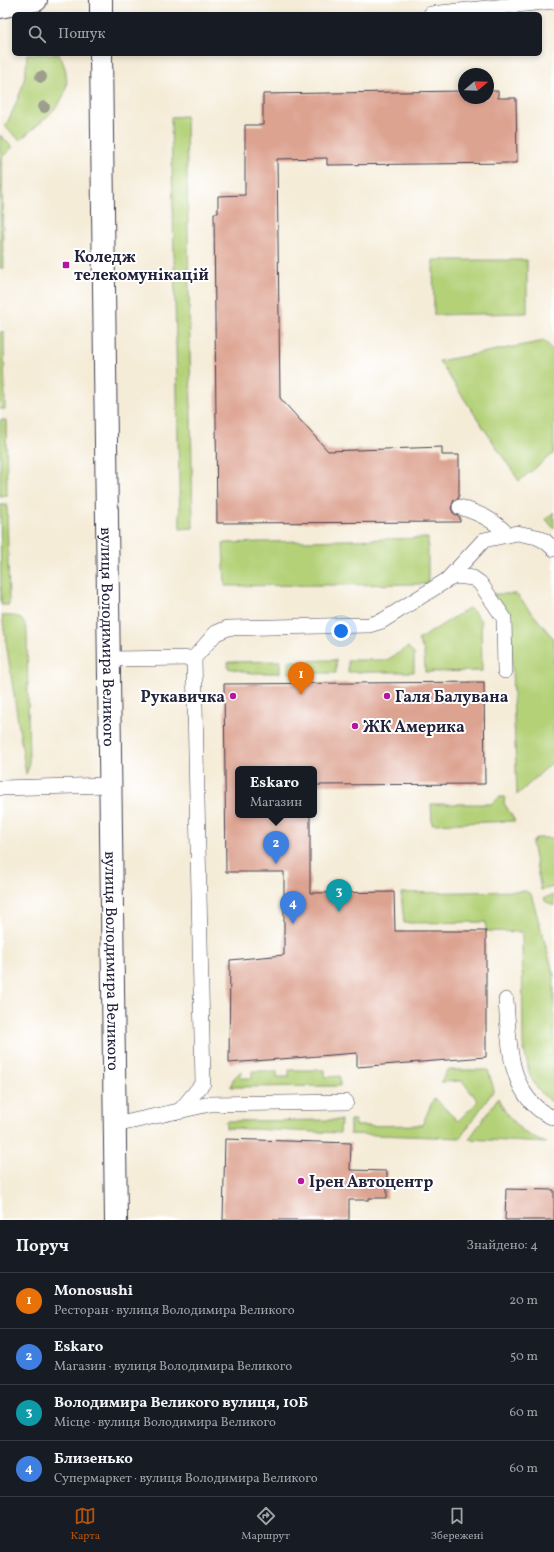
<!DOCTYPE html>
<html lang="uk">
<meta charset="utf-8">
<style>
:root{--surface:#171b24;--page:#242831;--text:#f1f3f6;--muted:#9ea1a6;--line:#363941;--accent:#b45309}
body{margin:0;font-family:Vollkorn,serif;background:var(--page);color:var(--text)}
.compass{position:absolute;left:458px;top:68px;width:36px;height:36px;border-radius:50%;background:var(--surface);box-shadow:0 2px 6px #0003;rotate:71deg}
.you{position:absolute;left:341px;top:631px;width:14px;height:14px;margin:-10px;border:3px solid #fff;border-radius:50%;background:#1a73e8;box-shadow:0 0 0 6px #1a73e833}
.badge{display:grid;place-items:center;width:26px;height:26px;border-radius:50%;background:var(--accent);color:#fff;font-size:13px;font-weight:700}
.pin{position:absolute;translate:-50% -33px;filter:drop-shadow(0 1px 2px #0008)}
.pin::after{content:'';position:absolute;top:21px;width:14px;height:12px;background:inherit;clip-path:polygon(0 0,100% 0,50% 100%)}
.popup{position:absolute;left:235px;top:766px;width:82px;height:52px;box-sizing:border-box;display:grid;place-content:center;border-radius:6px;background:var(--surface);filter:drop-shadow(0 1px 3px #0005);font-size:13px;white-space:nowrap;color:var(--muted)}
.popup b{font-size:15px;color:var(--text)}
.popup::after{content:'';position:absolute;left:50%;top:100%;margin-left:-8px;border:8px solid transparent;border-top-color:var(--surface)}
.list{margin:0;padding:0;list-style:none}
h2{display:flex;justify-content:space-between;align-items:center;height:52px;margin:0;padding:0 16px;font-size:17px}
h2 small{font-size:13px;font-weight:400;color:var(--muted)}
.list li{display:grid;grid-template-columns:26px 1fr auto;gap:12px;align-items:center;box-sizing:border-box;height:56px;padding:0 16px;border-top:1px solid var(--line)}
.list b{display:block;font-size:15px;white-space:nowrap}
.list p{margin:0;font-size:13px;white-space:nowrap;color:var(--muted)}
.list em{font-size:13px;font-style:normal;color:var(--muted)}
.icon{flex:none;width:22px;height:22px;fill:none;stroke:currentColor;stroke-width:2;stroke-linecap:round;stroke-linejoin:round}
.map{position:relative;flex:none;width:554px;height:1220px;overflow:hidden}
.search{position:absolute;background:var(--surface);box-shadow:0 2px 6px #0003;left:12px;right:12px;top:12px;height:44px;display:flex;align-items:center;gap:10px;box-sizing:border-box;padding:0 14px;border-radius:6px;color:var(--muted);font-size:15px}
.sheet{height:276px;background:var(--surface)}
nav{display:flex;justify-content:space-around;align-items:center;box-sizing:border-box;height:56px;border-top:1px solid var(--line);background:var(--surface);font-size:11px;color:var(--muted)}
nav a{display:grid;justify-items:center;gap:2px}
nav .on{color:var(--accent)}
.map>svg:first-child{display:block}
.green{fill:#b4d178;stroke:#6b7a5a}
.building{fill:#dda391}
.lines{fill:none;stroke-linecap:round;stroke-linejoin:round}
.lane-casing{stroke:#424053;stroke-width:16}
.secondary-casing{stroke:#424053;stroke-width:24}
.lane{stroke:#fff;stroke-width:15}
.secondary{stroke:#fff;stroke-width:22}
.tree{fill:#9d9e8d}
.poi-dot{fill:#b5179e;stroke:#fff;stroke-width:1.5}
.labels{text-anchor:middle;stroke-width:4;stroke-linejoin:round;paint-order:stroke}
.poi-label{font-size:16px;font-weight:bold;fill:#22223b;stroke:#fff;text-anchor:start}
.street-label{font-size:16px;fill:#22223b;stroke:#fff}
</style>
<div class="map">
<svg width="554" height="1220" viewBox="0 0 554 1220">
<rect width="100%" height="100%" fill="#fff"/>
<filter id="ink" filterUnits="userSpaceOnUse"><feTurbulence type="fractalNoise" baseFrequency=".025" numOctaves="2"/><feDisplacementMap in="SourceGraphic" scale="8" xChannelSelector="R" yChannelSelector="G"/><feConvolveMatrix kernelMatrix="1 2 1 2 8 2 1 2 1" color-interpolation-filters="sRGB"/></filter>
<filter id="wash" filterUnits="userSpaceOnUse"><feTurbulence type="fractalNoise" baseFrequency=".012" numOctaves="4" result="noise"/><feDisplacementMap in="SourceGraphic" scale="16" xChannelSelector="R" yChannelSelector="G"/><feGaussianBlur stdDeviation="0.9" result="paint"/><feColorMatrix in="noise" values="0 0 0 0 0 0 0 0 0 0 0 0 0 0 0 0 0 1.4 0 .05"/><feComposite in="paint" operator="in"/></filter>
<g filter="url(#wash)">
<rect width="100%" height="100%" fill="#f5ecd8"/>
<g class="green">
<path d="M 27,54 L 59,54 C 82,97 49,114 20,140 L 5,127 C 17,103 27,81 27,54 Z"/>
<path d="M 186,116 L 193,528 L 180,529 L 171,117 Z"/>
<path d="M 0,135 L 13,147 L 2,157 L 3,268 L 0,268 Z"/>
<path d="M 433,260 L 527,260 L 527,313 L 434,315 Z"/>
<path d="M 0,332 L 4,332 L 5,409 L 0,409 Z"/>
<path d="M 545,341 L 554,352 L 554,453 L 519,481 L 439,361 Z"/>
<path d="M 0,420 L 6,420 L 7,496 L 0,496 Z"/>
<path d="M 0,505 L 7,505 L 9,605 L 1,605 Z"/>
<path d="M 554,512 L 554,529 L 546,519 Z"/>
<path d="M 428,538 L 428,584 L 225,586 L 223,543 Z"/>
<path d="M 493,594 L 516,594 L 554,639 L 554,761 L 517,795 L 510,618 Z"/>
<path d="M 469,608 L 473,611 L 481,621 L 482,671 L 425,672 L 424,651 L 418,640 Z"/>
<path d="M 2,616 C 17,615 23,616 27,631 L 29,767 L 26,774 Z"/>
<path d="M 408,647 L 414,654 L 414,672 L 348,672 L 348,660 L 387,660 Z"/>
<path d="M 336,660 L 336,673 L 288,673 L 288,661 Z"/>
<path d="M 280,661 L 280,673 L 251,673 L 228,668 L 228,662 Z"/>
<path d="M 500,797 L 505,797 L 504,803 L 515,821 L 432,824 L 431,804 L 491,804 Z"/>
<path d="M 536,838 L 554,838 L 554,887 L 541,890 L 532,843 Z"/>
<path d="M 525,891 L 531,894 L 554,975 L 554,1102 L 549,1100 L 538,1090 L 530,1076 L 523,1044 L 522,932 L 486,931 L 486,922 L 404,923 L 401,893 Z"/>
<path d="M 554,895 L 554,906 L 545,901 L 544,898 Z"/>
<path d="M 289,1070 L 325,1070 L 325,1077 L 340,1076 L 340,1086 L 231,1087 L 233,1079 L 241,1071 L 241,1078 L 252,1078 L 252,1071 L 277,1071 L 277,1077 L 289,1077 Z"/>
<path d="M 447,1070 L 488,1070 L 494,1090 L 460,1138 L 350,1134 L 350,1120 L 355,1120 L 355,1126 L 422,1125 L 434,1098 L 458,1121 L 478,1101 L 462,1081 L 441,1082 Z"/>
<path d="M 498,1098 C 507,1119 525,1137 547,1143 L 469,1139 Z"/>
<path d="M 341,1120 L 340,1133 L 226,1128 L 226,1121 Z"/>
</g>
<g id="blocks">
<g class="building">
<path d="M 464,91 L 464,98 L 488,98 L 488,91 L 498,91 L 498,98 L 516,98 L 517,163 L 327,165 L 327,158 L 277,159 L 280,398 L 328,451 L 442,447 L 442,455 L 459,455 L 459,498 L 454,500 L 451,508 L 453,513 L 460,517 L 460,522 L 217,523 L 214,213 L 218,213 L 218,196 L 245,195 L 245,125 L 263,125 L 263,94 Z"/>
<path d="M 484,682 L 485,784 L 314,785 L 314,769 L 238,769 L 238,815 L 310,815 L 310,893 L 394,892 L 395,931 L 486,931 L 486,1057 L 357,1067 L 357,1053 L 229,1063 L 230,960 L 284,955 L 284,872 L 226,872 L 224,684 Z"/>
<path d="M 225,1139 L 351,1143 L 350,1170 L 387,1171 L 387,1198 L 369,1198 L 369,1200 L 349,1200 L 349,1220 L 223,1220 Z"/>
<path d="M 506,1189 L 554,1190 L 554,1220 L 505,1220 Z"/>
</g>
</g>
</g>
<g filter="url(#ink)">
<use href="#blocks" fill-opacity="0" stroke="#424053" stroke-width="1"/>
<g class="lines">
<defs>
<g id="lane">
<path d="M 431,14 L 554,1"/>
<path d="M 460,507 C 480,514 493,519 508,535"/>
<path d="M 447,580 L 484,540 L 517,533 L 537,537 L 545,541 L 554,549"/>
<path d="M 109,659 L 194,658"/>
<path d="M 0,788 L 110,785"/>
<path d="M 506,1000 C 509,1037 507,1086 541,1111 C 545,1114 550,1116 554,1118"/>
<path d="M 179,1112 L 203,1083 L 194,658 L 216,633 L 228,628 L 369,625 L 382,621 L 447,580 L 456,576 L 473,578 L 480,583 L 504,618 L 505,671"/>
<path d="M 115,1125 L 210,1104 L 346,1102"/>
</g>
<g id="secondary">
<path d="M 0,7 L 36,0"/>
<path d="M 101,14 L 101,0"/>
<path id="s1" d="M 101,54 L 116,1220"/>
</g>
</defs>
<use href="#lane" class="lane-casing"/>
<use href="#secondary" class="secondary-casing"/>
<use href="#lane" class="lane"/>
<use href="#secondary" class="secondary"/>
</g>
<g class="tree">
<circle cx="41" cy="77" r="6"/>
<circle cx="44" cy="107" r="6"/>
</g>
</g>
<g class="poi-dot">
<rect x="62" y="261" width="8" height="8" rx="2"/>
<circle cx="233" cy="696" r="4"/>
<circle cx="387" cy="696" r="4"/>
<circle cx="355" cy="726" r="4"/>
<circle cx="301" cy="1181" r="4"/>
</g>
<g class="labels">
<g class="poi-label">
<text x="74" y="262">Коледж<tspan x="74" dy="18">телекомунікацій</tspan></text>
<text x="225" y="702" text-anchor="end">Рукавичка</text>
<text x="395" y="702">Галя Балувана</text>
<text x="363" y="732">ЖК Америка</text>
<text x="309" y="1187">Ірен Автоцентр</text>
</g>
<g class="street-label">
<text dy="6" stroke="none"><textPath href="#s1" startOffset="583">вулиця Володимира Великого</textPath></text>
<text dy="6" stroke="none"><textPath href="#s1" startOffset="907">вулиця Володимира Великого</textPath></text>
</g>
</g>
</svg>
<svg class="compass" viewBox="-18 -18 36 36"><path d="M0-13l5 13h-10z" fill="#e53935"/><path d="M0 13l5-13h-10z" fill="#9ea1a6"/></svg>
<div class="you"></div>
<div class="pin badge" style="left:301px;top:695px;background:#e8710a">1</div>
<div class="pin badge" style="left:276px;top:864px;background:#3f7fe0">2</div>
<div class="popup"><b>Eskaro</b>Магазин</div>
<div class="pin badge" style="left:339px;top:912px;background:#0f9aa8">3</div>
<div class="pin badge" style="left:293px;top:924px;background:#3f7fe0">4</div>
<div class="search"><svg class="icon" aria-label="search" viewBox="0 0 24 24"><circle cx="10" cy="10" r="6"/><path d="M15 15l6 6"/></svg>Пошук</div>
</div>
<section class="sheet">
<h2>Поруч<small>Знайдено: 4</small></h2>
<ul class="list">
<li><span class="badge" style="background:#e8710a">1</span><div><b>Monosushi</b><p>Ресторан · вулиця Володимира Великого</p></div><em>20 m</em></li>
<li><span class="badge" style="background:#3f7fe0">2</span><div><b>Eskaro</b><p>Магазин · вулиця Володимира Великого</p></div><em>50 m</em></li>
<li><span class="badge" style="background:#0f9aa8">3</span><div><b>Володимира Великого вулиця, 10Б</b><p>Місце · вулиця Володимира Великого</p></div><em>60 m</em></li>
<li><span class="badge" style="background:#3f7fe0">4</span><div><b>Близенько</b><p>Супермаркет · вулиця Володимира Великого</p></div><em>60 m</em></li>
</ul>
</section>
<nav>
<a class="on"><svg class="icon" aria-label="map" viewBox="0 0 24 24"><path d="M3 6l6-2 6 2 6-2v14l-6 2-6-2-6 2zM9 4v14M15 6v14"/></svg>Карта</a>
<a><svg class="icon" aria-label="directions" viewBox="0 0 24 24"><path d="M12 3l9 9-9 9-9-9zM9 14v-3h6M13 9l2 2-2 2"/></svg>Маршрут</a>
<a><svg class="icon" aria-label="saved" viewBox="0 0 24 24"><path d="M7 4h10v16l-5-4-5 4z"/></svg>Збережені</a>
</nav>
